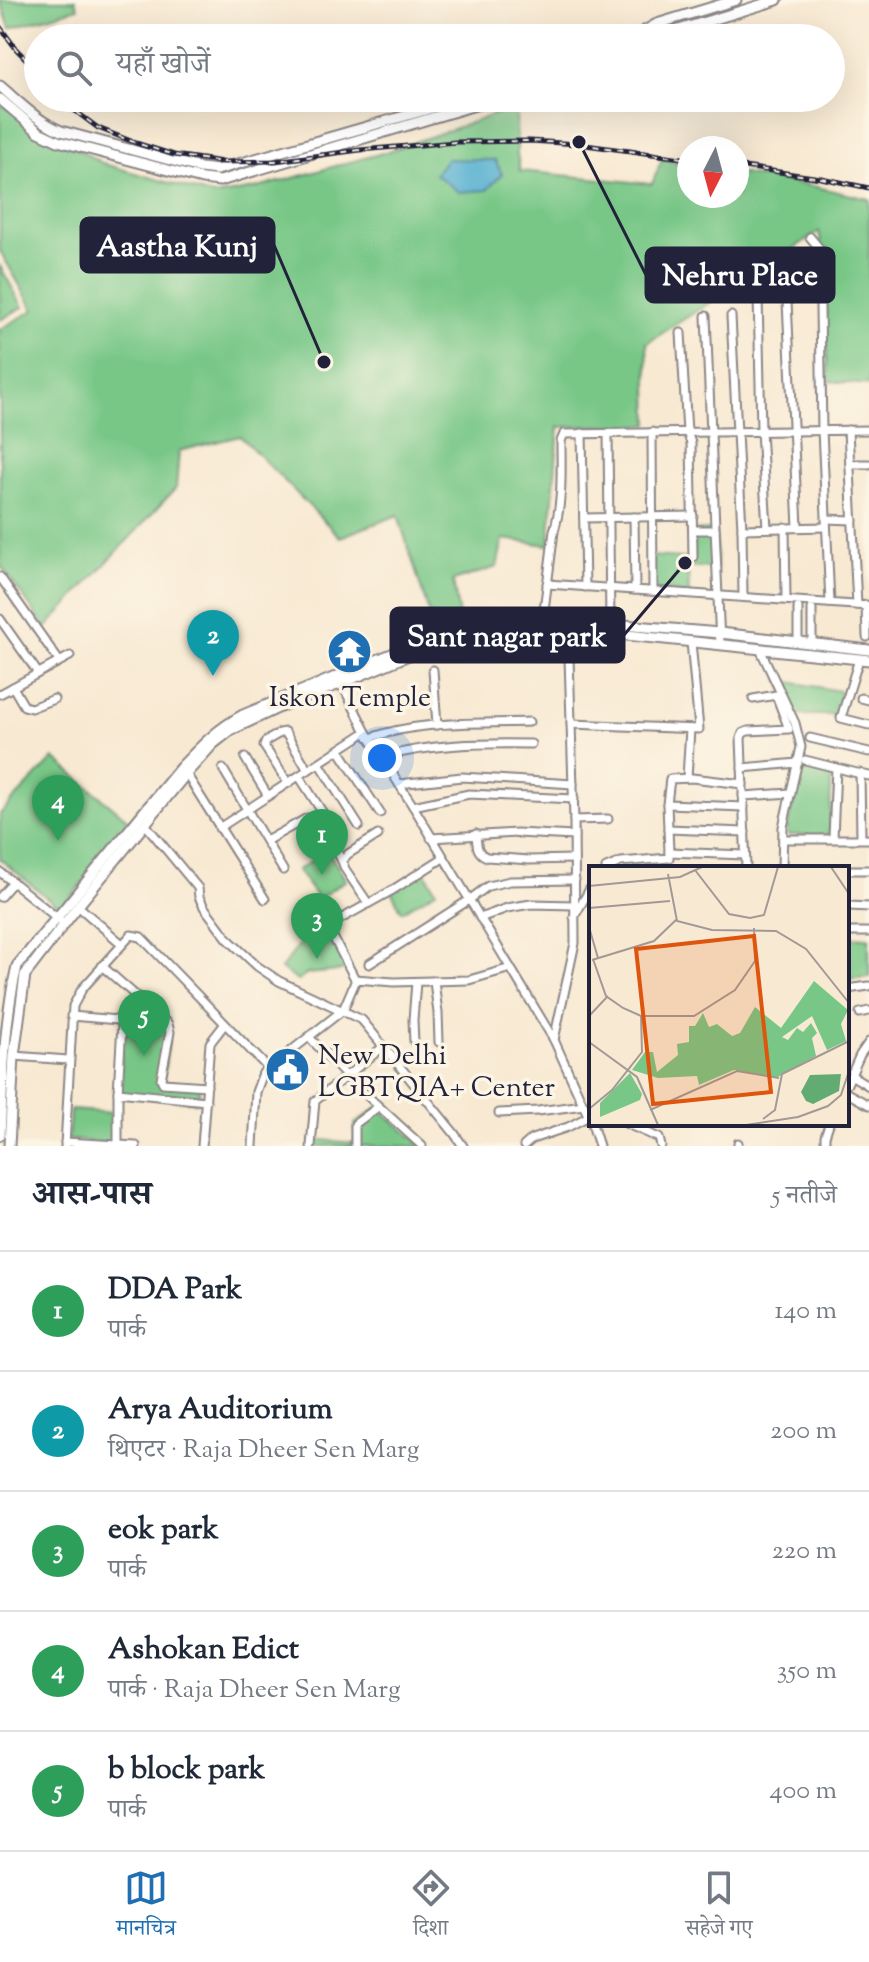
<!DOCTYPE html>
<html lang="hi">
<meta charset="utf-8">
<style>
:root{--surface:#fff;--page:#f2f2f3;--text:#1f2937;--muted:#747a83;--line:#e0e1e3;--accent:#1f6fb2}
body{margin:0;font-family:"Sorts Mill Goudy","Noto Serif Devanagari",serif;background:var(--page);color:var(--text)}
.compass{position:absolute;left:677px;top:136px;width:72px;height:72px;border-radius:50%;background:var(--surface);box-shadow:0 8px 32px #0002;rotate:186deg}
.you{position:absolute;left:382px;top:758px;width:28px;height:28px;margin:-20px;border:6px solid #fff;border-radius:50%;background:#1a73e8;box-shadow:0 0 0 12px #1a73e833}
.badge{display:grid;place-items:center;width:52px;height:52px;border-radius:50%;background:var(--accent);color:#fff;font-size:26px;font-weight:700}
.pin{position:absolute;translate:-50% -66px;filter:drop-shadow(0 2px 4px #0008)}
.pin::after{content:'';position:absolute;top:42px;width:28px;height:24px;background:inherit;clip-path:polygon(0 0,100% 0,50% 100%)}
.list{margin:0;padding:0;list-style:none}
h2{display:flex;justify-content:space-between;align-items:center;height:104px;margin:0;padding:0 32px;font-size:34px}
h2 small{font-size:26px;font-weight:400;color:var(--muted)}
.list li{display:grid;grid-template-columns:52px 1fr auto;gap:24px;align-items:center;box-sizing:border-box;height:120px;padding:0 32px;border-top:2px solid var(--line)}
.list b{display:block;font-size:30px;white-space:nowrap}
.list p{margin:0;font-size:26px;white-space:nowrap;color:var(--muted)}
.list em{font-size:26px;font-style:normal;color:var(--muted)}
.icon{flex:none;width:44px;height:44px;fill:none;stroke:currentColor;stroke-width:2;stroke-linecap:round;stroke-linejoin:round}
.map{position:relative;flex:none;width:869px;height:1146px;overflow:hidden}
.search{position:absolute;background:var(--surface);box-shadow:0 8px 32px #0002;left:24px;right:24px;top:24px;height:88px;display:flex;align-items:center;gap:20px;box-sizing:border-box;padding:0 28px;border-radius:44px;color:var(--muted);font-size:30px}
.sheet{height:704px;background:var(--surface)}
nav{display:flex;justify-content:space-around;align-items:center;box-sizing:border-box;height:112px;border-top:2px solid var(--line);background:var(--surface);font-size:22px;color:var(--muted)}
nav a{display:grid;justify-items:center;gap:4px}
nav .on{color:var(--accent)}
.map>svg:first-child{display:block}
.green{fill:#78c787;stroke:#4d7461;stroke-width:2}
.water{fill:#53afd1;stroke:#3a6886;stroke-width:2}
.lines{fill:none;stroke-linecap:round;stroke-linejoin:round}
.minor-casing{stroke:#8d8686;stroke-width:11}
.tertiary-casing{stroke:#8d8686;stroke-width:13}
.minor{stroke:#fff;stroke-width:7}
.tertiary{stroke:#fff;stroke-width:9}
.rail-casing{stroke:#22223b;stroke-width:5}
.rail{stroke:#fcf5e5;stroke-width:2;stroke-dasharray:6;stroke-linecap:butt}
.labels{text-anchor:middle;stroke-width:7;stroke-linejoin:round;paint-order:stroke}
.poi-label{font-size:28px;fill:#22223b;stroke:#fcf5e5}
.inset-road{fill:none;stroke:#a29996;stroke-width:2}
.view{fill:#de560e;fill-opacity:0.15;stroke:#de560e;stroke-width:4}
.inset-edge{fill:none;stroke:#22223b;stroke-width:4}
.leader{fill:none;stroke:#22223b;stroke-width:3}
.callout-dot{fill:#22223b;stroke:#fcf5e5;stroke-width:3}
.callout{fill:#22223b;stroke:#22223b;stroke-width:3}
.callout-label{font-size:30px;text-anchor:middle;font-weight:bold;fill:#fff}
</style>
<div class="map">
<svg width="869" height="1146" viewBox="0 0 869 1146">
<rect width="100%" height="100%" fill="#fcf5e5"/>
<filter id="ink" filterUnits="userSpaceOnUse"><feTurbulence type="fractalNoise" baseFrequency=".0125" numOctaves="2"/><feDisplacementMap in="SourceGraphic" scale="16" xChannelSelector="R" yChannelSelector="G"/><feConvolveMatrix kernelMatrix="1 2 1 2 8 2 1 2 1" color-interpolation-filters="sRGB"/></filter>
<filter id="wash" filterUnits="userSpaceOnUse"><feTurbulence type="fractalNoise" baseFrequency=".006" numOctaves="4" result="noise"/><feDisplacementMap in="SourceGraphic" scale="32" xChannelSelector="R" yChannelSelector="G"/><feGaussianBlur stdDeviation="1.8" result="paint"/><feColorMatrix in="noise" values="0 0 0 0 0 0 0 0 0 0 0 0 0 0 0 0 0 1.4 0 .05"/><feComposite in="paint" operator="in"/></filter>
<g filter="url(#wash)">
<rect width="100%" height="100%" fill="#f8e9d2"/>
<g class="green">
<path d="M 75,0 L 78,8 L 10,28 L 0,0 Z"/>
<path d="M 0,104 L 104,164 L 214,196 L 254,189 L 389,151 L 516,107 L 517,154 L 520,171 L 652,184 L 662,159 L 689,164 L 689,196 L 737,196 L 737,173 L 812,186 L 869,199 L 869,385 L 828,381 L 825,264 L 819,232 L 647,343 L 649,425 L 559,427 L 549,545 L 503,539 L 497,567 L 453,581 L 460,622 L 434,629 L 398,515 L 340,537 L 240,436 L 179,451 L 176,488 L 46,628 L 0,565 L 0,329 L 34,310 L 0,251 Z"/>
<path d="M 0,266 L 23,307 L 0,320 Z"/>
<path d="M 715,530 L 717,568 L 688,567 L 689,594 L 653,591 L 653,556 L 694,559 L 695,531 Z"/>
<path d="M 779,680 L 840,691 L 839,715 L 797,715 Z"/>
<path d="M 54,758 L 132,823 L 61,909 L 0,859 L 0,814 Z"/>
<path d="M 802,768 L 831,773 L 830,835 L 788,835 L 787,828 Z"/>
<path d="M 328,851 L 346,880 L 318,899 L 297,870 Z"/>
<path d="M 424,870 L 436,891 L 402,911 L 391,891 Z"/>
<path d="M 333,936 L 350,970 L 307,974 L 298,981 L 281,969 L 305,937 L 317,948 Z"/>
<path d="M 847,937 L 869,938 L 869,977 L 847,979 Z"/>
<path d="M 122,1030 L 169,1035 L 163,1082 L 200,1086 L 198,1102 L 120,1094 Z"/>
<path d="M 378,1107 L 422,1146 L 311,1146 L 311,1139 L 355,1143 L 355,1124 Z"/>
<path d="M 70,1110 L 114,1113 L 114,1144 L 68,1140 Z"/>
</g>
<path class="water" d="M 446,159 L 495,160 L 502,174 L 487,190 L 459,192 L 435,174 Z"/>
</g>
<g filter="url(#ink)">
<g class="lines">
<defs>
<g id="minor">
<path d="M 810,237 L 819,248 L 822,430 L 830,603"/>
<path d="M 779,263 L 785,276 L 787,302 L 798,527"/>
<path d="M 758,295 L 761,431 L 767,528"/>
<path d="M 706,316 L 720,644"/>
<path d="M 731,316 L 742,529 L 743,597"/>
<path d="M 681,333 L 687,432 L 691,443 L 693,557"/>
<path d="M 848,430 L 857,605"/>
<path d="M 652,432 L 653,591"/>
<path d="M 582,433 L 585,587"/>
<path d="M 608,433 L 610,627"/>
<path d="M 850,464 L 869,464"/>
<path d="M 634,517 L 635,590"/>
<path d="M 584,518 L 693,516"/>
<path d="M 826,519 L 853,520"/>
<path d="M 785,527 L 786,600"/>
<path d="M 742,529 L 826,527"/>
<path d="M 693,530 L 715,530"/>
<path d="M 0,577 L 59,661"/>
<path d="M 547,584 L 869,606"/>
<path d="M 866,605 L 867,637"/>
<path d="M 812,609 L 812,644"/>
<path d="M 543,618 L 554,531 C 563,502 561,470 561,441 L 564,434 L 869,430"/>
<path d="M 0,619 L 38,673"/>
<path d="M 798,642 L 798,608"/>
<path d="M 760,649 L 795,723 L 801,747 L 783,827 L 782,868"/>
<path d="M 859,659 L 841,718 L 869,725"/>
<path d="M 433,670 L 437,725"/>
<path d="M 340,680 L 366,732 L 413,806 L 554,1040 L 591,1122"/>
<path d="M 13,687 L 24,706 L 31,708 L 54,699"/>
<path d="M 0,694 L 70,656"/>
<path d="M 861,698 L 869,700"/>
<path d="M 571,724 L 699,729 L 691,642"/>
<path d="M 370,738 C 421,720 476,724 529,722"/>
<path d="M 810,738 L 869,752"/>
<path d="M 339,750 L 380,813"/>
<path d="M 382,757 C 431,744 480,743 531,744"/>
<path d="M 245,758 L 268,796"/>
<path d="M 805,760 L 869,776"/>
<path d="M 319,763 L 359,826"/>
<path d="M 742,768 L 798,763"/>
<path d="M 223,769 L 283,870"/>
<path d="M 185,772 L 265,899"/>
<path d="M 860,773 L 861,838"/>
<path d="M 299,776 L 339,838 L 332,842 L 342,861"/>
<path d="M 687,778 L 690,729"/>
<path d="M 288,783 L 264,746 L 266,741 L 280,733 L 285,732 L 308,770"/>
<path d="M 399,784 L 462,777 L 573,784"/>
<path d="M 743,796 L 791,793"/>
<path d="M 667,804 L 744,807"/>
<path d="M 413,806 L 469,794 L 574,799"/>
<path d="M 574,820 L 608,819"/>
<path d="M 145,824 L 198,888 L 199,897 L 204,907 L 228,939 L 257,966 L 279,981 L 362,1020 L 454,1133 L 463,1146"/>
<path d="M 219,828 L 366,732"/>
<path d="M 668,829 L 745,832"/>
<path d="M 476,834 C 477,844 476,853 487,857 L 529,860 L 574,859"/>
<path d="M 431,838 L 517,833 L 574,836"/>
<path d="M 833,838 L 836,768"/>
<path d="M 783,839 L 869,839"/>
<path d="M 266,841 L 307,818"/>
<path d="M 669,852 L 667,804 L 670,779 L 692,778 L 743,784"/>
<path d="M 606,868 L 621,862 L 669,858 L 669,852 L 745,855"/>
<path d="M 746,868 L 741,738 L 743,733 L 748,731 L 789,729 L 776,695 L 753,699"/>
<path d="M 847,870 L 869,870"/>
<path d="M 0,872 L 61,921"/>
<path d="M 0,897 L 13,882"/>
<path d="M 368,903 L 345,869 L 342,861 L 348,854 L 378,835"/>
<path d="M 78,906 L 122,944"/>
<path d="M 849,906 L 869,907"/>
<path d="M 574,917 L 591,887"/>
<path d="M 480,918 L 507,908 L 531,904 L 574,905"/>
<path d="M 847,932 L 869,932"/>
<path d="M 369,964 L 469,900 L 488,886 L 510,881 L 575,880"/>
<path d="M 102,966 L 168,1024 L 170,1032 L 161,1079 L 163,1083 L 207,1086"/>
<path d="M 355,979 L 394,982 L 469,980 L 511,968"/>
<path d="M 434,981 L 438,1013 L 439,1042"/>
<path d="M 847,989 L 869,986"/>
<path d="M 860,1013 L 869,1011"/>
<path d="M 71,1016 L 118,1020 L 122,1024 L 118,1092 L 118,1145"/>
<path d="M 309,1037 L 349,1079 L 422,1146"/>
<path d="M 554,1040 L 575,943 L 574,820 L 568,625"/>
<path d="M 414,1042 L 413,1020 L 416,982"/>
<path d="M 14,1056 L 68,1060"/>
<path d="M 851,1075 L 869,1086"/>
<path d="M 847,1084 L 860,1055 L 869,1042"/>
<path d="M 118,1092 L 206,1101"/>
<path d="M 847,1093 L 869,1105"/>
<path d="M 499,1113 L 538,1111 L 584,1105"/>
<path d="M 592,1124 L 599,1146"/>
<path d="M 627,1124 L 659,1138 L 661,1146"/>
<path d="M 65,1142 L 136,1146"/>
<path d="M 65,1146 L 73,1006 L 82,989 L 131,935 L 141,937 L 268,1068"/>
<path d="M 202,1146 L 210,1043 L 224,1025"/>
<path d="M 253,1146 L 256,1092 L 263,1073 L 343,1010 L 355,982 L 355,979 L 330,931 L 330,925 L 391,891 L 443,858"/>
<path d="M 311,1146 L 315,1101 L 383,1047"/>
<path d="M 355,1146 L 355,1124 L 378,1107"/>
<path d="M 524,1146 L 532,1139 L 568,1127 L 589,1116"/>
<path d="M 738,1146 L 738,1143"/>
<path d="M 825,1146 L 825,1136 L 829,1124"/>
</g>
<g id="tertiary">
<path d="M 632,38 L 657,24 L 736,0"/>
<path d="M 662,38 L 669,33 L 777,0"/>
<path d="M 0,86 C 19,102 37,121 61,131 L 200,168 L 217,170 L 467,98"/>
<path d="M 0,99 L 39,132 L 58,141 L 202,179 L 220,181 L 499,98"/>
<path d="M 0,1135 C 3,1079 4,1021 17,966 L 181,767 C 202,745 216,730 243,715 L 433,637 L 487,618 L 502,615 L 720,633 L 869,650"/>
<path d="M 9,1146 L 14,1056 L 25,975 L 78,906 L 186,774 L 213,744 L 231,730 L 282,706 L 342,683 L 435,644 L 502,625 L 568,629 L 869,660"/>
</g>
</defs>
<use href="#minor" class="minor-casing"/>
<use href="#tertiary" class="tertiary-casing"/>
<use href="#minor" class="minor"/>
<use href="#tertiary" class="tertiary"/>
<defs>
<g id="rail">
<path d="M 0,27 L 17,50 L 38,71"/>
<path d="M 58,98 L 98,128 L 136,143 L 174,155 L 223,162 L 275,161 L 360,150 L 456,142 L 530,141 L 578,144 L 689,159"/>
<path d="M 737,166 L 821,178 L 869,188"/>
</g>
</defs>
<use href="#rail" class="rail-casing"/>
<use href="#rail" class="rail"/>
</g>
</g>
<defs>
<symbol id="temple-disc" viewBox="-11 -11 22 22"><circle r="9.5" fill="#1f6fb2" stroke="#fcf5e5"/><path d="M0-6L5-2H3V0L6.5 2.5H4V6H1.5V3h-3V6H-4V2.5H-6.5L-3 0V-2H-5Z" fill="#fff"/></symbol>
<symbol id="civic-disc" viewBox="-11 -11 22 22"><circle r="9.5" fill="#1f6fb2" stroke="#fcf5e5"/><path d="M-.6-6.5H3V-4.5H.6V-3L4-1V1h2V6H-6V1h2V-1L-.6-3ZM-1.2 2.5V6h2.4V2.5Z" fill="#fff"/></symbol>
</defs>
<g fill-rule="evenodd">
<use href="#temple-disc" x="324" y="626" width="51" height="51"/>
<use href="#civic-disc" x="262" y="1044" width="51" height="51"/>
</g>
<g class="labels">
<g class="poi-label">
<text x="350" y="706">Iskon Temple</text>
<text x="318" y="1064" text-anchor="start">New Delhi<tspan x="318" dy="32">LGBTQIA+ Center</tspan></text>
</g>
</g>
<g transform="translate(589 866)">
<rect width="260" height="260" fill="#f8e9d2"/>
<path d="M 225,115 L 259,144 L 252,158 L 257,175 L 238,184 L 223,150 L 193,171 L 199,174 L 208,162 L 214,166 L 222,157 L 228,167 L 223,172 L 227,190 L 187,212 L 145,204 L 110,219 L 108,210 L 69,212 L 43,204 L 56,186 L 64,186 L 68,206 L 89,189 L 88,178 L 100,176 L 100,160 L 106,160 L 114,147 L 120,161 L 128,158 L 143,170 L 151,167 L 166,141 L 192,162 ZM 41,207 L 53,228 L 51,234 L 11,251 L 11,237 Z" fill="#78c787"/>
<path d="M 252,208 L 250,225 L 224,238 L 217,235 L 212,226 L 221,209 Z" fill="#62ac74"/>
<path class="inset-road" d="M 242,1 L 260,28M 106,4 L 140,48 L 161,52 L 175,49 L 189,1M 79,8 L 88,55 L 123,64 L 187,65 L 217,83 L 260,137M 0,20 L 91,11 L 113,1M 0,42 L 81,35M 0,61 L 9,92M 4,93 L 17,130 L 34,142 L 52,150 L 105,150 L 146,124 L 166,95 L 165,62M 3,94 L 65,75 L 88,53M 0,150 L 19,130M 0,176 L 48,211 L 69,259M 0,243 L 23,224 L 53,186 L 52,149M 61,244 L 148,205 L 190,212M 174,253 L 186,244 L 193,208 L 260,175M 157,259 L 209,251 L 239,240 L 252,229 L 260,205"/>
<path class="view" d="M 165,70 L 182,226 L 64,238 L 47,83 Z"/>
<rect width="260" height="260" class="inset-edge"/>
</g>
<path class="leader" d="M324 362L274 245M579 142L646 275M685 563L624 635"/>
<g class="callout-dot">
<circle cx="324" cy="362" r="8"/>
<circle cx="579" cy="142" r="8"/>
<circle cx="685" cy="563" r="8"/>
</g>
<g class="callout">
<rect x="81" y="218" width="193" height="54" rx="8"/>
<rect x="646" y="248" width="188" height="54" rx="8"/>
<rect x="391" y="608" width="233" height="54" rx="8"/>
</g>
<g class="callout-label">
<text x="177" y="256">Aastha Kunj</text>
<text x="740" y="285">Nehru Place</text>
<text x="507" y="646">Sant nagar park</text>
</g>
</svg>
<svg class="compass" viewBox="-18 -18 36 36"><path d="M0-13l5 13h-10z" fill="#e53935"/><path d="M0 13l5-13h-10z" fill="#747a83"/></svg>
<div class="you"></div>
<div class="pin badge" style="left:322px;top:875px;background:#2e9e5b">1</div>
<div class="pin badge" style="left:213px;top:676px;background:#0f9aa8">2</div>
<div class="pin badge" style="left:317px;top:959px;background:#2e9e5b">3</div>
<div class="pin badge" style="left:58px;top:841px;background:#2e9e5b">4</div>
<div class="pin badge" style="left:144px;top:1056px;background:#2e9e5b">5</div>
<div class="search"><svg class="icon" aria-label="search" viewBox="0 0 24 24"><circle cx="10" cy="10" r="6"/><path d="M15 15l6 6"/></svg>यहाँ खोजें</div>
</div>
<section class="sheet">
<h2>आस-पास<small>5 नतीजे</small></h2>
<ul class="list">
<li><span class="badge" style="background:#2e9e5b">1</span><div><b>DDA Park</b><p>पार्क</p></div><em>140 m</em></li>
<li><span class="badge" style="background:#0f9aa8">2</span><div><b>Arya Auditorium</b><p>थिएटर · Raja Dheer Sen Marg</p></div><em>200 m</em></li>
<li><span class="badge" style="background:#2e9e5b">3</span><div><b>eok park</b><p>पार्क</p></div><em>220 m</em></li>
<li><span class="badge" style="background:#2e9e5b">4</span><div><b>Ashokan Edict</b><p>पार्क · Raja Dheer Sen Marg</p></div><em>350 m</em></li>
<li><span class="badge" style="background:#2e9e5b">5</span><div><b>b block park</b><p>पार्क</p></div><em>400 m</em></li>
</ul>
</section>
<nav>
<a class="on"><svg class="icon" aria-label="map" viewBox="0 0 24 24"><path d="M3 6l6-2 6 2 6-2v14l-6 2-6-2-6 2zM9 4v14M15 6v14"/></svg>मानचित्र</a>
<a><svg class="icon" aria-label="directions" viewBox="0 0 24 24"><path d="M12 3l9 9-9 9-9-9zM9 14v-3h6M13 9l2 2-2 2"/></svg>दिशा</a>
<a><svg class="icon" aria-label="saved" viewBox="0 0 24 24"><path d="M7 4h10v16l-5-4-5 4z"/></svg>सहेजे गए</a>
</nav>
